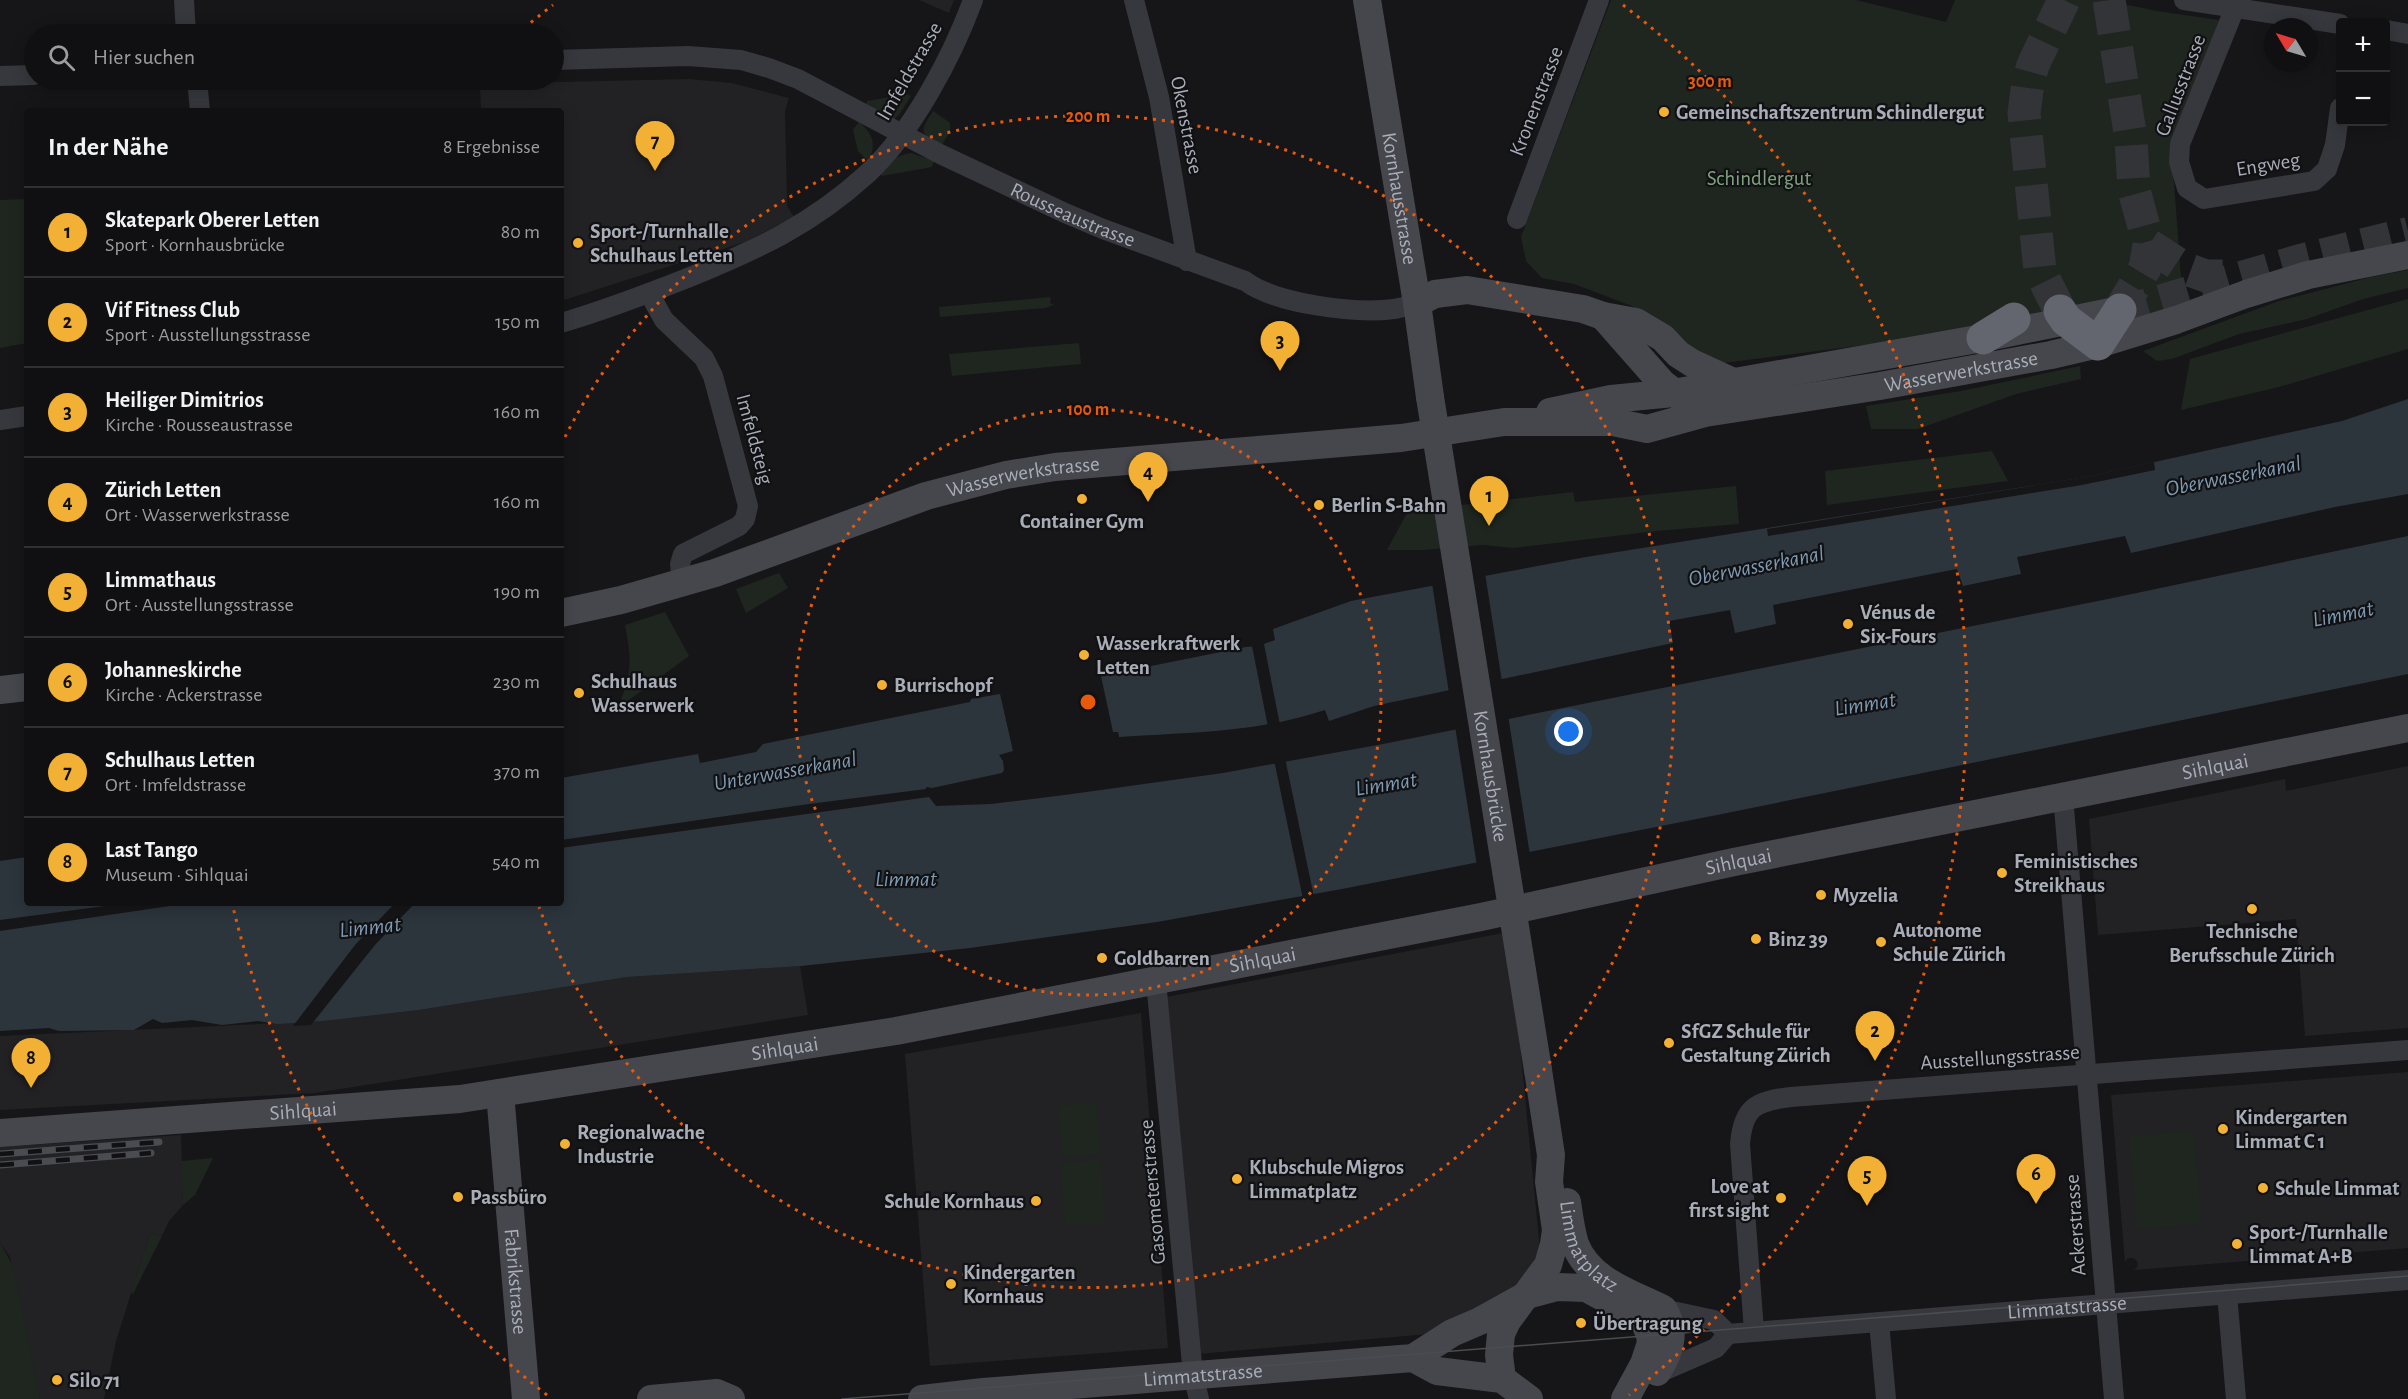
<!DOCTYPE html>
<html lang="de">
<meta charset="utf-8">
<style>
:root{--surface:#101012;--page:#19191b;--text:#f1f3f6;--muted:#9c9d9f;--line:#303032;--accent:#f2b134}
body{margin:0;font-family:"Alegreya Sans",sans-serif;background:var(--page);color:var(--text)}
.controls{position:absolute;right:18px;top:18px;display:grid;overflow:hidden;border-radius:6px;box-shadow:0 3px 15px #0003}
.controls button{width:54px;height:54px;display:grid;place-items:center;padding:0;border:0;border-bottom:2px solid var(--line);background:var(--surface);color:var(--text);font:30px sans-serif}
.compass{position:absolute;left:2264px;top:18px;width:54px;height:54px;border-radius:50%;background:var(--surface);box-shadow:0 3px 15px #0003;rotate:308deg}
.you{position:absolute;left:1569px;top:732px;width:21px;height:21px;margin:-15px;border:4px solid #fff;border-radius:50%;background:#1a73e8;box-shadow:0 0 0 9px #1a73e833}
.badge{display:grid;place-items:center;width:39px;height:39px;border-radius:50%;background:var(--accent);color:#111;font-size:20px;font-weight:700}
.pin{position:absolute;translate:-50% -50px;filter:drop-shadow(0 2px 3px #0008)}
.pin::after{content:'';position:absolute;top:32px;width:21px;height:18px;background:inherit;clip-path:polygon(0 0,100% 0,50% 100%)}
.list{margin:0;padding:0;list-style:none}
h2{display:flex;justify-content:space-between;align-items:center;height:78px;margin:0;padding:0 24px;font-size:26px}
h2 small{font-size:20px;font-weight:400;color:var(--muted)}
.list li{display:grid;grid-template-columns:39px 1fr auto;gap:18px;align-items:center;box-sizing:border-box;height:90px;padding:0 24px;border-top:2px solid var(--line)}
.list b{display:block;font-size:22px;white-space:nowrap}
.list p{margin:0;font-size:20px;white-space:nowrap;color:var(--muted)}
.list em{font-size:20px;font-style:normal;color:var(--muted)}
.icon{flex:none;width:33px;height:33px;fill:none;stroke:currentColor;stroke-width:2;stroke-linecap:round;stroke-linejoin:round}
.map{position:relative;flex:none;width:2408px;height:1399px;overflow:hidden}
.search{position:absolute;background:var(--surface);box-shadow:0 3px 15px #0003;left:24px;top:24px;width:540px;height:66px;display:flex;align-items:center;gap:15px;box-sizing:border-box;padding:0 21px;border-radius:33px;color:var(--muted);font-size:22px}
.panel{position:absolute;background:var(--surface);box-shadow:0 3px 15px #0003;left:24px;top:108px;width:540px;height:798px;border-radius:6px}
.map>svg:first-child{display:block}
.built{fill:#222225}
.green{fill:#1e261f}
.water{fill:#2c353c}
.pier{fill:#161618}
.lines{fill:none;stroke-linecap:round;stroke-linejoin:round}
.secondary-tunnel{stroke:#333438;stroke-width:28;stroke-dasharray:28 14;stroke-linecap:butt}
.highway-tunnel{stroke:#333438;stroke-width:33;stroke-dasharray:33 16;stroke-linecap:butt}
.street{stroke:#37383d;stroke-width:20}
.secondary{stroke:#45474d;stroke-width:28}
.highway{stroke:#63666e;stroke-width:33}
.tram{stroke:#4a4c52;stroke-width:1.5}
.rail-casing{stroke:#4a4c52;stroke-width:7}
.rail{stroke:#111113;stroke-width:4.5;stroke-dasharray:14;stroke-linecap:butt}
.secondary-bridge{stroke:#45474d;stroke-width:28}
.ring{fill:none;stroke:#e8590c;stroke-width:3;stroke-dasharray:3 6}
.poi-dot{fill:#f2b134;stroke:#111113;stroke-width:2}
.labels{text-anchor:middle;stroke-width:4.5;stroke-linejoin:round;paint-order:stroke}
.street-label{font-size:21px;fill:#a8adb8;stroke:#111113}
.poi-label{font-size:21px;font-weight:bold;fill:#a8adb8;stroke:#111113;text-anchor:start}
.park-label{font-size:21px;fill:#7fa381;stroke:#111113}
.water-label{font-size:22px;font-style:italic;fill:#7f9bb3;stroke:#111113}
.centre{fill:#e8590c;stroke:#111113;stroke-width:3}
.ring-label{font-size:18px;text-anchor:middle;font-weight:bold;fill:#e8590c;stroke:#111113;stroke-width:4.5;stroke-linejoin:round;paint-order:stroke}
</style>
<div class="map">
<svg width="2408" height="1399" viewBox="0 0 2408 1399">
<rect width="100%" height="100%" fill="#161618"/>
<g class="built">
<path d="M 919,0 L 954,0 L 949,13 Z"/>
<path d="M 689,79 L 732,83 L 789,98 L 785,111 L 787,206 L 794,217 L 745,242 L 561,301 L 561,111 L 481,111 L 480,84 Z"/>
<path d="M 2408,766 L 2408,1028 L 2305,1036 L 2296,919 L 2098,935 L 2089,819 L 2285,779 L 2286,791 Z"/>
<path d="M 1509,932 L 1540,1250 L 1520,1284 L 1440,1333 L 1198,1354 L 1166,997 Z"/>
<path d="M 800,966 L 808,1015 L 315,1093 L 0,1110 L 0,1036 L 324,1021 L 419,1010 L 627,977 Z"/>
<path d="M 1141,1013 L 1168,1348 L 930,1366 L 905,1054 Z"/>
<path d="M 2408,1072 L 2408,1248 L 2134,1270 L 2138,1266 L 2137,1261 L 2133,1258 L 2128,1258 L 2125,1262 L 2111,1095 Z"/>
<path d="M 181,1135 L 183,1205 L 169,1221 L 162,1236 L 150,1233 L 116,1341 L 104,1399 L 40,1399 L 10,1257 L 0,1243 L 0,1147 Z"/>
</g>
<g class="green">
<path d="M 1611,0 L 1856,0 L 1946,22 L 1955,0 L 2104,0 L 2157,11 L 2219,20 L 2172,155 L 2184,318 L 1928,337 L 1723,363 L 1699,354 L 1632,306 L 1574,284 L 1542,278 L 1526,261 L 1521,237 Z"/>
<path d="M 907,94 L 911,96 L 899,115 L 894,119 L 864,109 L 867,101 Z"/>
<path d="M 933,111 L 950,123 L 950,131 L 942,145 C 919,133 919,133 933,111 Z"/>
<path d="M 859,122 C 873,133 877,146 868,161 L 858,151 L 853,130 Z"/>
<path d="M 911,153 L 934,161 L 932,167 L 882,176 L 879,173 C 888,162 897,155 911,153 Z"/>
<path d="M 27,199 L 27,343 L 0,348 L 0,200 Z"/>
<path d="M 2408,270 L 2408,288 L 2363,299 L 2307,319 L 2239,334 L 2172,359 L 2157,361 L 2143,351 L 2279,301 L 2371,277 Z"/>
<path d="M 1051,297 L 1050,303 L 1054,305 L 1045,308 L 940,317 L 939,307 Z"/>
<path d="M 2408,299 L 2408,349 L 2279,387 L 2181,410 L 2190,359 Z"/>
<path d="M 1079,343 L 1081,364 L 952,376 L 949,354 Z"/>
<path d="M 2080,366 L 2081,379 L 2016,394 L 1918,429 L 1871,429 L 1866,406 L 1961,391 Z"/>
<path d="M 1992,451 L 2008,481 L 1827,505 L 1825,471 Z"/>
<path d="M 1736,486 L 1739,524 L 1657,531 L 1514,548 L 1483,545 L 1423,550 L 1387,550 L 1408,511 L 1573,492 L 1575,502 Z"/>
<path d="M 779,573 L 788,588 L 746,613 L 736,589 Z"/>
<path d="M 665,612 L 689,656 L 618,708 C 632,673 632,661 625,625 Z"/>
<path d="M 1097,1103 L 1100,1154 L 1062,1157 L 1058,1106 Z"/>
<path d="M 2194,1131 L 2202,1224 L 2137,1229 L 2129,1136 Z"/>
<path d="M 213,1158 L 195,1195 L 183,1205 L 181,1161 Z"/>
<path d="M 1101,1160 L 1105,1223 L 1065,1226 L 1060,1163 Z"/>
<path d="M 150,1233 L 162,1236 L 133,1294 L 131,1293 Z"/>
<path d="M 0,1243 L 13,1266 L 40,1399 L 0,1399 Z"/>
</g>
<g class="water">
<path d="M 2408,399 L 2408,494 L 2335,507 L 2131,553 L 2125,536 L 2017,557 L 2021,574 L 1963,586 L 1957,569 L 1773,605 L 1776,624 L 1735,633 L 1730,610 L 1669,621 L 1673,643 L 1374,706 L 1329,721 L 1325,710 C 1255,733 1191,732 1119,737 L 1118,732 L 1113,732 L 1101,676 L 1246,647 C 1256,647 1264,644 1275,640 L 1273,629 L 1351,601 L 1586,557 L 2086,477 L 2342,421 Z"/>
<path d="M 2408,536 L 2408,674 L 1722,814 L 1342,889 L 1157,922 L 970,948 L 801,966 L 627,977 L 419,1010 L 324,1021 L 277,1024 L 258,1021 L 222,1025 L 192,1020 L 162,1023 L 153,1019 L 134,1030 L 59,1031 L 49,1028 L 0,1031 L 0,931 L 190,903 L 561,903 L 561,848 L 929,797 L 936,806 L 991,804 L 1072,794 L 1223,773 L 1383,744 L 2108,599 Z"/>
<path d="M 1000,694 L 1013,751 L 999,755 L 1003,761 L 1004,770 L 1002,773 L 932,788 L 926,787 L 926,789 L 809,804 L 561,840 L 561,778 L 698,754 L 700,763 L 756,752 L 763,744 L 970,702 L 971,699 Z"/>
<path d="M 27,857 L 27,903 L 127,903 L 0,920 L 0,861 Z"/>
</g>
<g class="pier">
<path d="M 2154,462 L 2155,470 L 2082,485 L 1768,536 L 1767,529 L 2086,477 Z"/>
<path d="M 1485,573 L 1502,682 L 1449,693 L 1432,583 Z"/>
<path d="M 1264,644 L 1280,725 L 1268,727 L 1252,646 Z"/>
<path d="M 1508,715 L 1530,855 L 1477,866 L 1455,726 Z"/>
<path d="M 1285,758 L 1314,897 L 1303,899 L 1274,760 Z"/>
<path d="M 395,903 L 415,903 L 375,945 L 311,1025 L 293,1026 L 355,945 Z"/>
</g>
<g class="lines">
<path class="secondary-tunnel" d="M 2120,310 L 2300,258 L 2408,231"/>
<g class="highway-tunnel">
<path d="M 2109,0 L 2131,139 L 2134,190 L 2149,245 L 2145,268 L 2120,310"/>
<path d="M 2149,245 L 2184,268 L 2206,276 L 2238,276"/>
<path d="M 2060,311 L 2040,271 L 2024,113 L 2028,83 L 2033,65 L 2064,0"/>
</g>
<g class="street">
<path d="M 184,0 L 186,34"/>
<path d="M 1134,0 L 1159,97 L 1187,261"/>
<path d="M 2184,0 L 2340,24"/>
<path d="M 2238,0 L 2180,144 L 2179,162 L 2187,188 L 2204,199 L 2314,181 L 2327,169 L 2335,145 L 2340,108"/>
<path d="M 2386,30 L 2408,34"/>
<path id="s1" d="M 554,60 L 688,56 L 741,60 L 769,68 L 798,79 L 940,154 L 1065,213 L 1103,229 L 1245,281 C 1276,304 1355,314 1394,309 C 1402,308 1409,305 1417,303"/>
<path d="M 0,76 L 34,75"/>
<path d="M 197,80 L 200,111"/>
<path d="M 1517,219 L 1599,0"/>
<path d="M 649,293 L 664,320 L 704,358 L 713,376 L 748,506 L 745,519 L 739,526 L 683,554 L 680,564 L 682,584"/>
<path d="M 561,323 C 605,310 647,294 690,277 C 758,249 811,225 867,174 C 912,133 952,57 973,0"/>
<path d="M 0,420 L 27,416"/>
<path d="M 2063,796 L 2114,1399"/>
<path d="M 1156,981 L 1193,1375 L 1199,1399"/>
<path d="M 2227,1294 L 2236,1399"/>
<path d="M 1663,1309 L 1714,1320 L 1728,1334"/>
<path d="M 1879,1322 L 1886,1399"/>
<path d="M 1754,1331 L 1740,1144 C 1743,1107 1756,1101 1791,1097 L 2408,1050"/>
<path id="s2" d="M 1728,1334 L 2408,1280"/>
<path d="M 1656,1374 L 1716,1348 L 1728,1334"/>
</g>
<g class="secondary">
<path id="s3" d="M 1367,0 L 1417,303 L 1430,397"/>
<path d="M 1417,303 L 1435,294 L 1467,290 L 1583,309 L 1603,316 L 1636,322 L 1663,338 L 1678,354 L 1692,363 L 1731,381"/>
<path d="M 1603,316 L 1662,383 L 1684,400"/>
<path d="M 1550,412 L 1611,399 L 1673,393 L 1983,338 L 2120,310"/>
<path id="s4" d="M 561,613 L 621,600 L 715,573 L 926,496 L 1006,475 L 1055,467 L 1401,438 L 1504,422 L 1613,422 L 1647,429 L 1705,413 L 1880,386 L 2051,355 L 2098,344 L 2176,320 L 2246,294 L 2308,275 L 2408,255"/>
<path d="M 0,690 L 27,687"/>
<path id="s5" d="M 500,1093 L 526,1399"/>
<path id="s6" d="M 0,1133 L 460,1099 L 896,1031 L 1481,917 L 1734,862 L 2408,728"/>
<path id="s7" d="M 1567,1202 C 1569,1216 1571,1231 1575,1244 C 1589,1281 1631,1293 1663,1309 C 1677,1330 1670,1353 1657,1372"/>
<path d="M 1413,1358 L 1437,1371 L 1502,1379 L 1529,1399"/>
<path d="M 1502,1379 L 1499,1355 L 1501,1334 L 1507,1321 L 1548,1265 L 1554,1244 L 1556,1230 L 1549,1182 L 1551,1155 L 1538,1070"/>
<path d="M 651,1399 L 717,1393 L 731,1399"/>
<path id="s8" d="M 922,1399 L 983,1392 L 1413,1358 L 1452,1333 L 1480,1321 L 1527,1295 L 1557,1287 L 1586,1288 L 1636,1315 L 1645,1323 L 1650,1335 L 1651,1343 L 1644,1364 L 1625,1399"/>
</g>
<g class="highway">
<path d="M 2060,311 L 2066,320 L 2098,344 L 2120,310"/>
<path d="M 1983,338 L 2014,319"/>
</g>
<path class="tram" d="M 842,1399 L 2408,1276"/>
<defs>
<g id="rail">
<path d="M 0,1154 L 159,1142"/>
<path d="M 0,1165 L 151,1153"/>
</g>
</defs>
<use href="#rail" class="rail-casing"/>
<use href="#rail" class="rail"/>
<path class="secondary-bridge" id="s9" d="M 1430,397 L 1538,1070"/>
</g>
<g class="ring">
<circle cx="1088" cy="702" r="293"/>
<path d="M561 445A586 586 0 1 1 539 907"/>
<path d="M547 1395A879 879 0 0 1 233 907M517 34A879 879 0 0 1 553 5M1623 5A879 879 0 0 1 1629 1395"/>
</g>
<g class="poi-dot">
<circle cx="1664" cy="112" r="6"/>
<circle cx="578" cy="243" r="6"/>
<circle cx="1082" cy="499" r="6"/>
<circle cx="1319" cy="505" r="6"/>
<circle cx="1848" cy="624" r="6"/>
<circle cx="1084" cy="655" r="6"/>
<circle cx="882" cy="685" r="6"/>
<circle cx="579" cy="693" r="6"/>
<circle cx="2002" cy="873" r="6"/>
<circle cx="1821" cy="895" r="6"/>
<circle cx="2252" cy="909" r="6"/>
<circle cx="1756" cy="939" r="6"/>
<circle cx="1881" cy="942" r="6"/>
<circle cx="1102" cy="958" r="6"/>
<circle cx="1669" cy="1043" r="6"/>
<circle cx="2223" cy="1129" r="6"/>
<circle cx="565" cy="1144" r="6"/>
<circle cx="1237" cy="1179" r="6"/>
<circle cx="2263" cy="1188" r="6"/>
<circle cx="458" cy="1197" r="6"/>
<circle cx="1781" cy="1198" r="6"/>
<circle cx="1036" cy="1201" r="6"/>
<circle cx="2237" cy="1244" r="6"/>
<circle cx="951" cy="1284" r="6"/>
<circle cx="1581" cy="1323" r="6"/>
<circle cx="57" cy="1380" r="6"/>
</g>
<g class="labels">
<g class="street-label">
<text transform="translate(909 71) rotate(-60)" y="7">Imfeldstrasse</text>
<text transform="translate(2180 85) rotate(-69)" y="7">Gallusstrasse</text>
<text transform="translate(1536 101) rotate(-69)" y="7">Kronenstrasse</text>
<text transform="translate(1187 125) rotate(79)" y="7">Okenstrasse</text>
<text transform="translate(2268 164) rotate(-9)" y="7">Engweg</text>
<text dy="7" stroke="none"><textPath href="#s3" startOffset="201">Kornhausstrasse</textPath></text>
<text dy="7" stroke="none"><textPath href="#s1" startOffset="554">Rousseaustrasse</textPath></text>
<text dy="7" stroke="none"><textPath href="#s4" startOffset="1431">Wasserwerkstrasse</textPath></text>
<text transform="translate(755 439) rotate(75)" y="7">Imfeldsteig</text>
<text dy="7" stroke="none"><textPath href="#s4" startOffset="483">Wasserwerkstrasse</textPath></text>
<text dy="7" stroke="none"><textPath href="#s6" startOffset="2248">Sihlquai</textPath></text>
<text dy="7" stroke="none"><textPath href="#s9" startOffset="384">Kornhausbrücke</textPath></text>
<text dy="7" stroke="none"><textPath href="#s6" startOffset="1762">Sihlquai</textPath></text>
<text dy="7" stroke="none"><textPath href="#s6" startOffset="1276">Sihlquai</textPath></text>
<text dy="7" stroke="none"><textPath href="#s6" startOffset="790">Sihlquai</textPath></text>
<text transform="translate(2000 1057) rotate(-4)" y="7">Ausstellungsstrasse</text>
<text dy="7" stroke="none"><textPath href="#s6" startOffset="304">Sihlquai</textPath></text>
<text transform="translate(1152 1192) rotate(-95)" y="7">Gasometerstrasse</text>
<text transform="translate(2075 1225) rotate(-94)" y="7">Ackerstrasse</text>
<text dy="7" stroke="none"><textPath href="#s7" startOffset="51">Limmatplatz</textPath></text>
<text dy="7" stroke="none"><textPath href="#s5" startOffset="189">Fabrikstrasse</textPath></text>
<text dy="7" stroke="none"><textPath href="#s2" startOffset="340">Limmatstrasse</textPath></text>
<text dy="7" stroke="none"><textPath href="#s8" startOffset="282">Limmatstrasse</textPath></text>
</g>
<g class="poi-label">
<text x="1676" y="119">Gemeinschaftszentrum Schindlergut</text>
<text x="590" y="238">Sport-/Turnhalle<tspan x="590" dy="24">Schulhaus Letten</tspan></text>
<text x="1331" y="512">Berlin S-Bahn</text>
<text x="1082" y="528" text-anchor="middle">Container Gym</text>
<text x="1860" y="619">Vénus de<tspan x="1860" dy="24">Six-Fours</tspan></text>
<text x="1096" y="650">Wasserkraftwerk<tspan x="1096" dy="24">Letten</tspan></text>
<text x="591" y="688">Schulhaus<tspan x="591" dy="24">Wasserwerk</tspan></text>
<text x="894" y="692">Burrischopf</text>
<text x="2014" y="868">Feministisches<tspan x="2014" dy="24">Streikhaus</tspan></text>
<text x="1833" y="902">Myzelia</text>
<text x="1893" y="937">Autonome<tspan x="1893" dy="24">Schule Zürich</tspan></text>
<text x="2252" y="938" text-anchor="middle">Technische<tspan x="2252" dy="24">Berufsschule Zürich</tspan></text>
<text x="1768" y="946">Binz 39</text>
<text x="1114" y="965">Goldbarren</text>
<text x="1681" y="1038">SfGZ Schule für<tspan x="1681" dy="24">Gestaltung Zürich</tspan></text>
<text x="2235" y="1124">Kindergarten<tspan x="2235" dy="24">Limmat C 1</tspan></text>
<text x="577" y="1139">Regionalwache<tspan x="577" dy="24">Industrie</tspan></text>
<text x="1249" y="1174">Klubschule Migros<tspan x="1249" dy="24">Limmatplatz</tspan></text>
<text x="1769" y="1193" text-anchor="end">Love at<tspan x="1769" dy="24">first sight</tspan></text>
<text x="2275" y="1195">Schule Limmat</text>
<text x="470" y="1204">Passbüro</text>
<text x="1024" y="1208" text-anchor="end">Schule Kornhaus</text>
<text x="2249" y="1239">Sport-/Turnhalle<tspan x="2249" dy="24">Limmat A+B</tspan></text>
<text x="963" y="1279">Kindergarten<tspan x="963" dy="24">Kornhaus</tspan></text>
<text x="1593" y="1330">Übertragung</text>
<text x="69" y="1387">Silo 71</text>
</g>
<g class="park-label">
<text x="1759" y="185">Schindlergut</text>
</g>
<g class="water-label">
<text transform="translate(2233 475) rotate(-11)" y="8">Oberwasserkanal</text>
<text transform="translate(1756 565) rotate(-11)" y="8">Oberwasserkanal</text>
<text transform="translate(2343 613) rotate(-11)" y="8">Limmat</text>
<text transform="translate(1865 703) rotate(-9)" y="8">Limmat</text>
<text transform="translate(785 770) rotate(-10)" y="8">Unterwasserkanal</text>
<text transform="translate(1386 783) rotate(-9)" y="8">Limmat</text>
<text x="906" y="886">Limmat</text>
<text transform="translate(370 926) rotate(-6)" y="8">Limmat</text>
</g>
</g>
<circle cx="1088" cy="702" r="9" class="centre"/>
<g class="ring-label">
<text x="1710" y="87">300 m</text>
<text x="1088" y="122">200 m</text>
<text x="1088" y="415">100 m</text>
</g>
</svg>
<div class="controls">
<button>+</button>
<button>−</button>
</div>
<svg class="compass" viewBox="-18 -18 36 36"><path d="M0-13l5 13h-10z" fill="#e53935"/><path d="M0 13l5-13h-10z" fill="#9c9d9f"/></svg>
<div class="you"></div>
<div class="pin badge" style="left:1489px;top:526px">1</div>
<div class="pin badge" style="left:1875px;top:1061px">2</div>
<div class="pin badge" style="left:1280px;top:371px">3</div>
<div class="pin badge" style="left:1148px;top:502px">4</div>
<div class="pin badge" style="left:1867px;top:1206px">5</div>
<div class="pin badge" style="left:2036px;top:1204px">6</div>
<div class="pin badge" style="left:655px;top:171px">7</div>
<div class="pin badge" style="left:31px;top:1088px">8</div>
<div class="search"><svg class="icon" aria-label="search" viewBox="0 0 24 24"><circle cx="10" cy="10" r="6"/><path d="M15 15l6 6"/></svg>Hier suchen</div>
<section class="panel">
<h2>In der Nähe<small>8 Ergebnisse</small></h2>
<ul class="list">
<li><span class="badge">1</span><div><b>Skatepark Oberer Letten</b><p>Sport · Kornhausbrücke</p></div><em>80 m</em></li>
<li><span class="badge">2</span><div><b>Vif Fitness Club</b><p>Sport · Ausstellungsstrasse</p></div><em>150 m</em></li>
<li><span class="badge">3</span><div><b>Heiliger Dimitrios</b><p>Kirche · Rousseaustrasse</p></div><em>160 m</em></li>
<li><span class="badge">4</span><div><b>Zürich Letten</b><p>Ort · Wasserwerkstrasse</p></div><em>160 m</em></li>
<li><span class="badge">5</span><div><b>Limmathaus</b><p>Ort · Ausstellungsstrasse</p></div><em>190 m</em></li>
<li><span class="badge">6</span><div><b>Johanneskirche</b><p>Kirche · Ackerstrasse</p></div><em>230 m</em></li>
<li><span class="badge">7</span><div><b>Schulhaus Letten</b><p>Ort · Imfeldstrasse</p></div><em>370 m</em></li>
<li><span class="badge">8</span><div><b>Last Tango</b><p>Museum · Sihlquai</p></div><em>540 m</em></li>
</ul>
</section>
</div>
